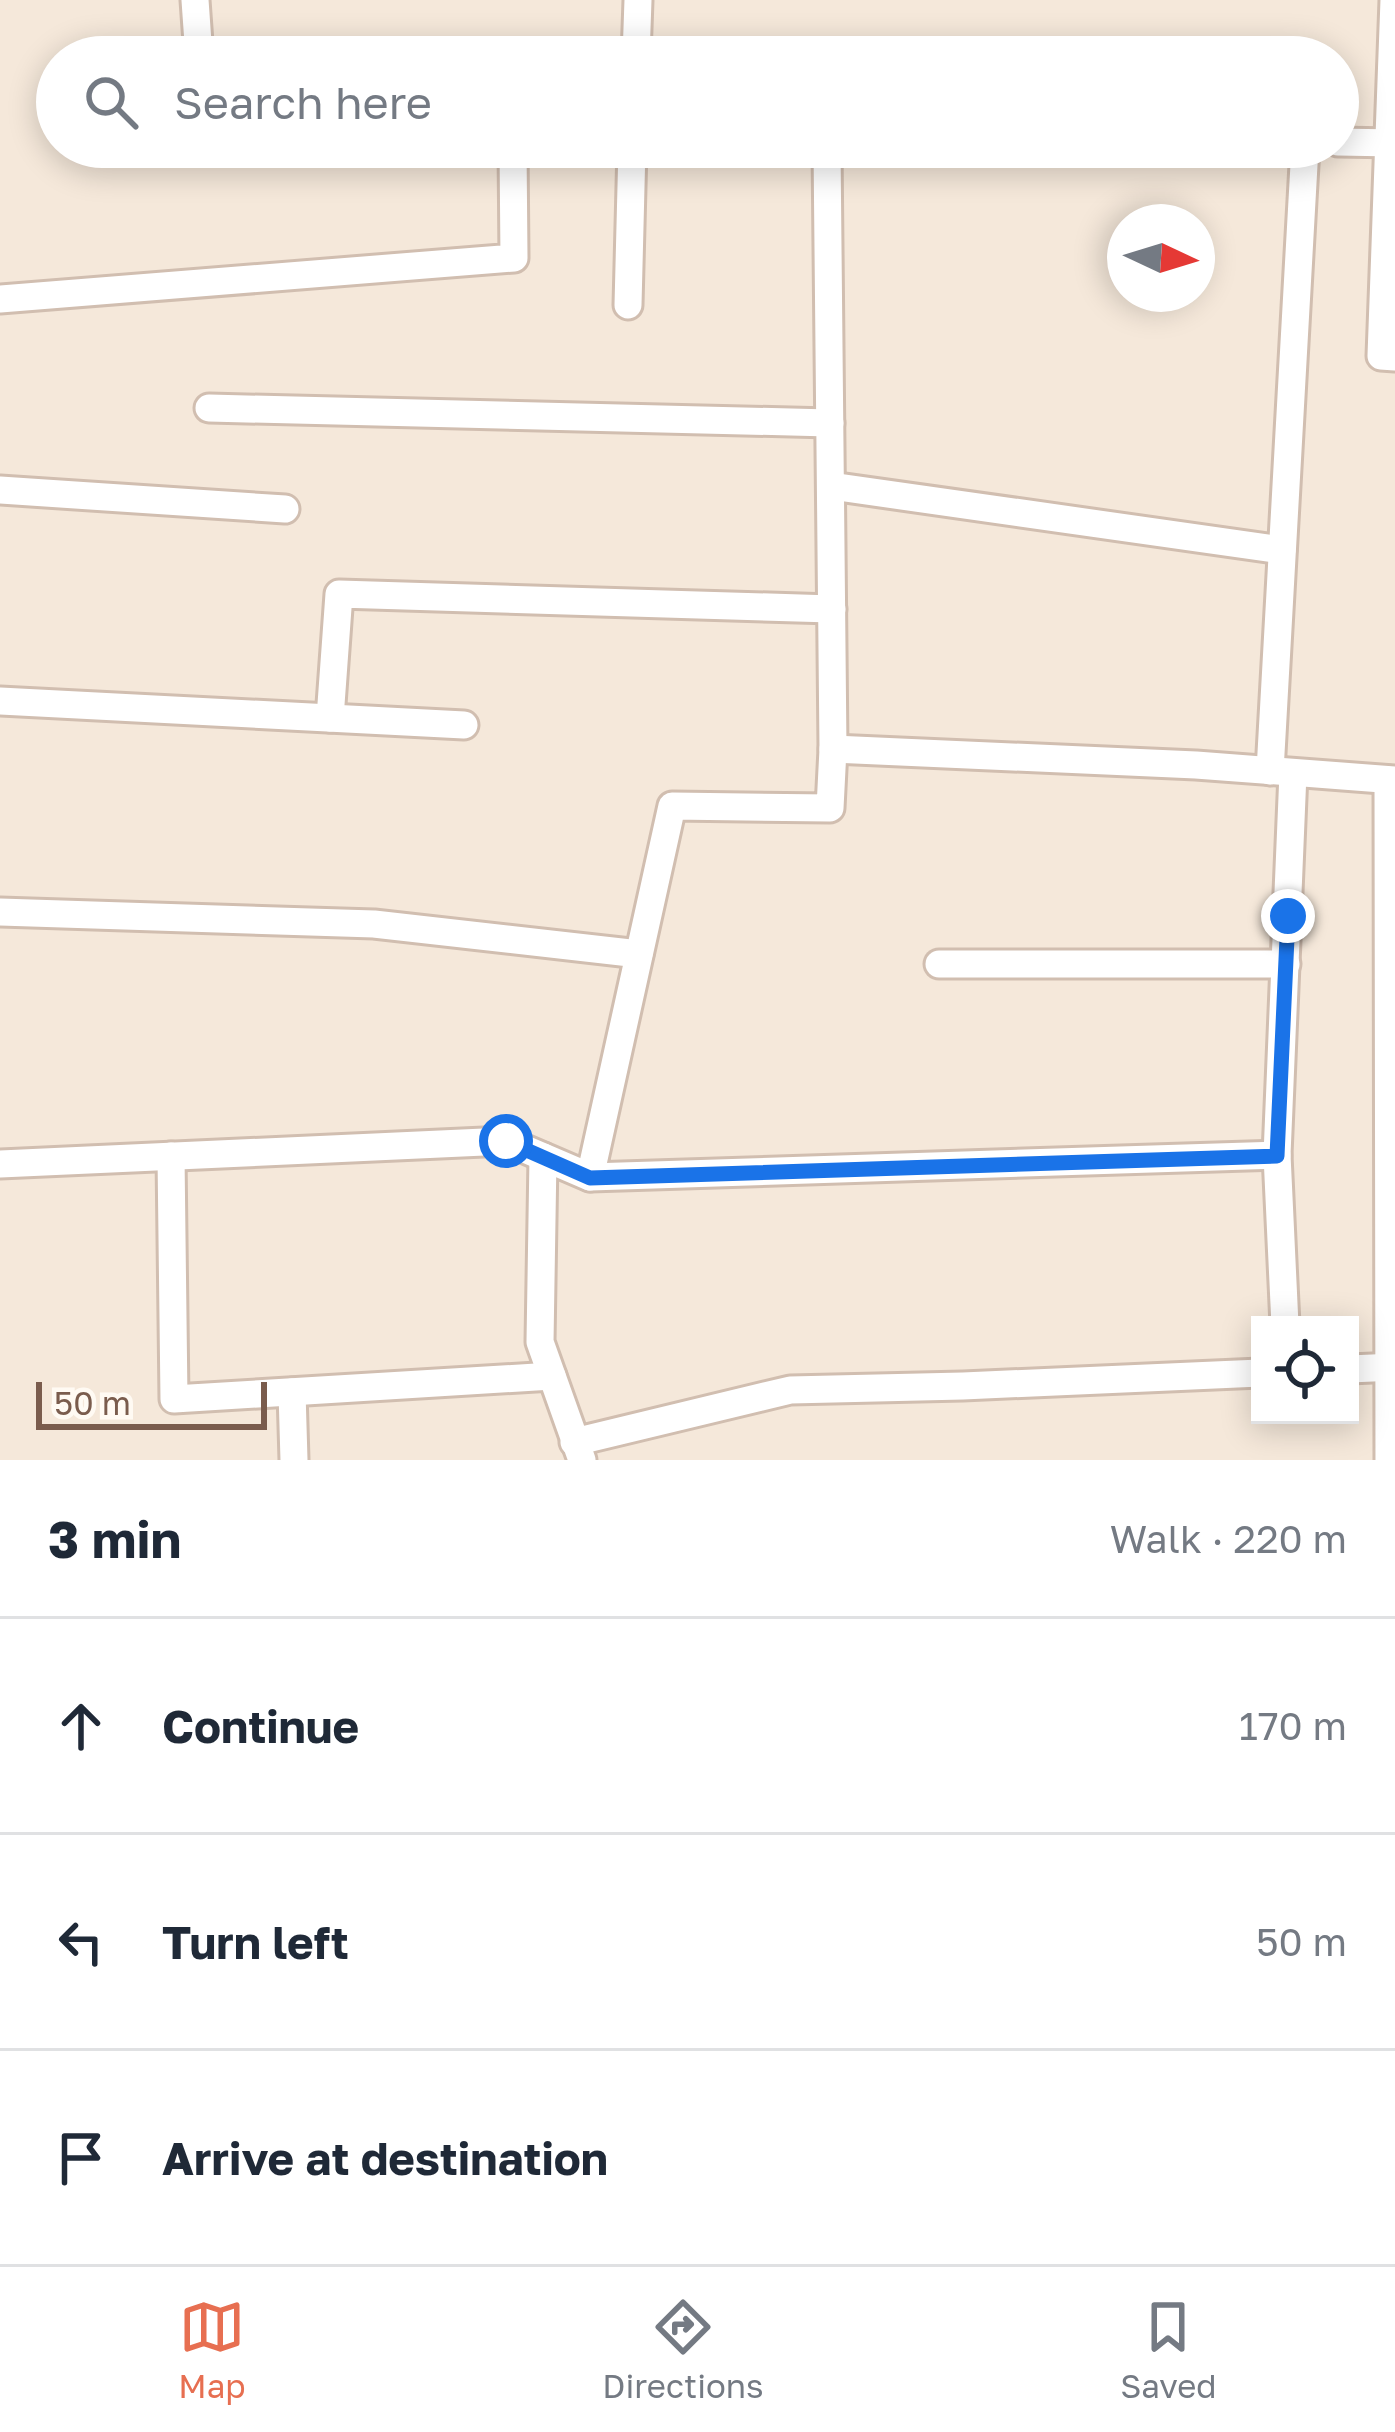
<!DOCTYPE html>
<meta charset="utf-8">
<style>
:root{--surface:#fff;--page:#f6f6f7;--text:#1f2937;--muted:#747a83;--line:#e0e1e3;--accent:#e76f51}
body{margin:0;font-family:"Golos Text",sans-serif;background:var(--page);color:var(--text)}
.controls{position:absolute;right:36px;bottom:36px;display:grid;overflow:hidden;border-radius:0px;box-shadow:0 6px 30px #0003}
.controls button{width:108px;height:108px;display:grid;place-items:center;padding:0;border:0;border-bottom:3px solid var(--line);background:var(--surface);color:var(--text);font:60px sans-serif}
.compass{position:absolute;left:1107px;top:204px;width:108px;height:108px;border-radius:50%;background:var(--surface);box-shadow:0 6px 30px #0003;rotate:94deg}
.scale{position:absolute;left:36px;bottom:30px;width:231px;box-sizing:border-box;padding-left:12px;border:6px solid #7a5c4d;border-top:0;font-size:33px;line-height:42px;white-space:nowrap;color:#7a5c4d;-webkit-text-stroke:9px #fffaf3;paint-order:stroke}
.stop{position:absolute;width:36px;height:36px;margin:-27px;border:9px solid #1a73e8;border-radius:50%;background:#fff}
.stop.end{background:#1a73e8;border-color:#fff;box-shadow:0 3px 12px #0008}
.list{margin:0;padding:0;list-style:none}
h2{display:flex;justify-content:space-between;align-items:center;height:156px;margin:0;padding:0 48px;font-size:51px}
h2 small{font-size:39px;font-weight:400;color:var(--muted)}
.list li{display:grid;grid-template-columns:78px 1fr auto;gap:36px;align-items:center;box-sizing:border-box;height:216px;padding:0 48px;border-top:3px solid var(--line)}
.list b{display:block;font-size:45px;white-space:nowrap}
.list em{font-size:39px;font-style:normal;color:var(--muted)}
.icon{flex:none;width:66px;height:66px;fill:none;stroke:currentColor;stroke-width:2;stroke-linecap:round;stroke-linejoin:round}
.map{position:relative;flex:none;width:1395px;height:1460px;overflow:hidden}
.search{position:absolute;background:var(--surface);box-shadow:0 6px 30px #0003;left:36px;right:36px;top:36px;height:132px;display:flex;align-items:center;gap:30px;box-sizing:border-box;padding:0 42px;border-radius:66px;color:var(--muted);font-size:45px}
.sheet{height:804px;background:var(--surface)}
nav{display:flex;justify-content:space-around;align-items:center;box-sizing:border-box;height:168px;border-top:3px solid var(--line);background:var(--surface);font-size:33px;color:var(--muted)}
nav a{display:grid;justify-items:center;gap:6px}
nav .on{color:var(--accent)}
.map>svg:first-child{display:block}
.residential{fill:#f5e8da;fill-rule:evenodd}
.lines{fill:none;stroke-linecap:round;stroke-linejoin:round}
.street-casing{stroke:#d1beb0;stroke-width:33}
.street{stroke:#fff;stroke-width:27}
.route{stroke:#1a73e8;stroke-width:15}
</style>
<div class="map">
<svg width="1395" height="1460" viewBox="0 0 1395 1460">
<rect width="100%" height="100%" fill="#fdf6ec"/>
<path class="residential" d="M 0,0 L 1395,0 L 1395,1460 L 0,1460 ZM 57,57 L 1338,57 L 1338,147 L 57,147 ZM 1125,222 L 1197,222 L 1197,294 L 1125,294 ZM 1260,1325 L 1350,1325 L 1350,1415 L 1260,1415 Z"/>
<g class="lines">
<defs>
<g id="street">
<path d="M 195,0 L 199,57"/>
<path d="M 1394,0 L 1381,356 L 1395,357"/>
<path d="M 636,57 L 638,0"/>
<path d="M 1338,142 L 1395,143"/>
<path d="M 827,147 L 833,749 L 830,808 L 672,806 L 590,1177 L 1277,1155"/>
<path d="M 0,299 L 514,258 L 513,147"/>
<path d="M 628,305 L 632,147"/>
<path d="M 209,408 L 830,423"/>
<path d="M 831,486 L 1282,550"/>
<path d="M 0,490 L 285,509"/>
<path d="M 0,701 L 464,725"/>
<path d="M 330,718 L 339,594 L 832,609"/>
<path d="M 833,749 L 1196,765 L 1395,780"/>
<path d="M 1270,771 L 1305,147"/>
<path d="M 1388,780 L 1389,1460"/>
<path d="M 0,912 L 374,924 L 639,954"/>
<path d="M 939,964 L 1286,964"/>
<path d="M 171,1156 L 174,1399 L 552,1376"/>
<path d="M 543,1157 L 540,1342 L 582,1460"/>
<path d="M 0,1164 L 506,1141 L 590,1177"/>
<path d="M 1285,1325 L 1277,1155 L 1293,773"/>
<path d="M 1350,1369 L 1395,1367"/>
<path d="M 292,1392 L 294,1460"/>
<path d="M 574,1442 L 790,1390 L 963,1386 L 1260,1373"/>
</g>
</defs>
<use href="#street" class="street-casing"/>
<use href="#street" class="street"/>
</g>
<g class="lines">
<path class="route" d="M 506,1141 L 590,1178 L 1277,1156 L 1288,916"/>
</g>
</svg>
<div class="controls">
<button><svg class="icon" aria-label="locate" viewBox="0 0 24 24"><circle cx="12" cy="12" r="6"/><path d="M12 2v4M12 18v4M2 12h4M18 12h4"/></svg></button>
</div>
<svg class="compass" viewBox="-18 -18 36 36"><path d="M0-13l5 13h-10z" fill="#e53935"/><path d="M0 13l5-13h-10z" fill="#747a83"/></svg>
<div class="scale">50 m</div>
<div class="stop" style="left:506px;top:1141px"></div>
<div class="stop end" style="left:1288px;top:916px"></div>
<div class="search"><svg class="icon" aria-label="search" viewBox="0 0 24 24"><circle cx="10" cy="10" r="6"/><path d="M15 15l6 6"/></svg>Search here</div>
</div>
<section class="sheet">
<h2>3 min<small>Walk · 220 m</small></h2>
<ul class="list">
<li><svg class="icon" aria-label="ahead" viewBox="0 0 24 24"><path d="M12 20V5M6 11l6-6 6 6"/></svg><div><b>Continue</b></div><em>170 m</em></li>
<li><svg class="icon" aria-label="left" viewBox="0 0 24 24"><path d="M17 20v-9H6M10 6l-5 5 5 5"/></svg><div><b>Turn left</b></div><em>50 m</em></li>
<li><svg class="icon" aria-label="arrive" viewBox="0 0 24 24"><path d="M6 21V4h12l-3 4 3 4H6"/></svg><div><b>Arrive at destination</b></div></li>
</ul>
</section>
<nav>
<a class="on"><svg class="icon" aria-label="map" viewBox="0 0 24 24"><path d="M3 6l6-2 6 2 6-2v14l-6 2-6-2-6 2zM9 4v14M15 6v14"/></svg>Map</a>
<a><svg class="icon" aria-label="directions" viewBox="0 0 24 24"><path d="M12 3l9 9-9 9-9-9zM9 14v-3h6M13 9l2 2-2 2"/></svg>Directions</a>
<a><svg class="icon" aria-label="saved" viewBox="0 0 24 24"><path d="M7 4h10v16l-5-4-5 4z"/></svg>Saved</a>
</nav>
